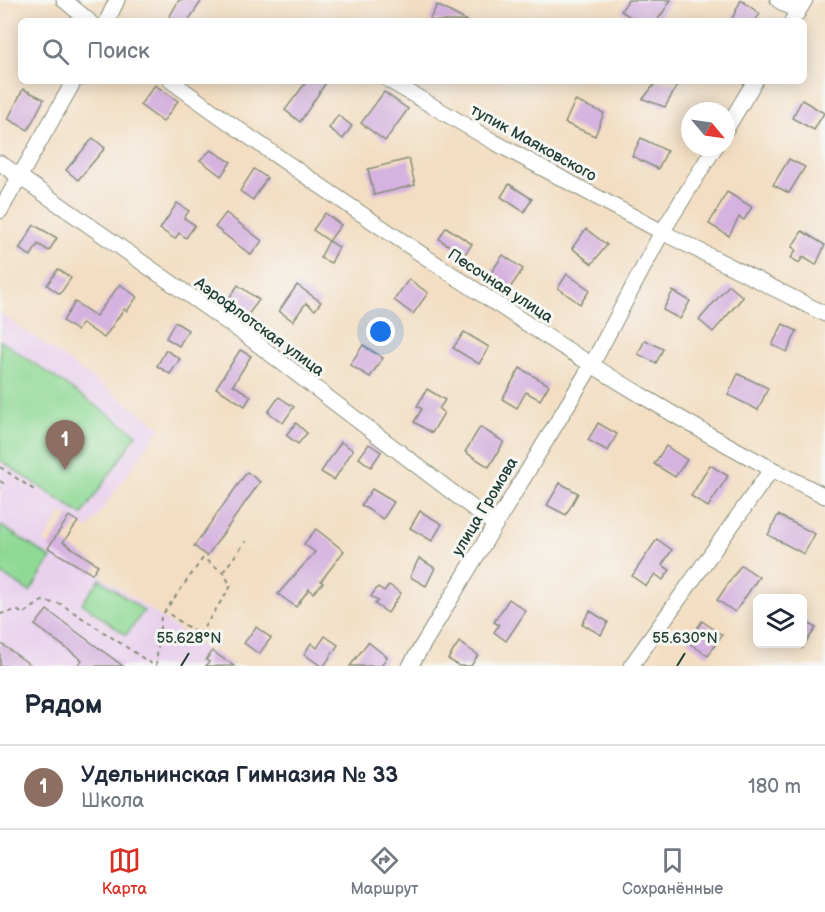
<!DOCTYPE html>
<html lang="ru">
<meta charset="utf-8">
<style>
:root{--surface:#fff;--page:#f2f2f3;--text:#1f2937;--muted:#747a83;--line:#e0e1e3;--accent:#d93025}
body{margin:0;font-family:"Balsamiq Sans",sans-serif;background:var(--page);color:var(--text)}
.controls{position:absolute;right:18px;bottom:18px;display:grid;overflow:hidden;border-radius:9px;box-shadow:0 3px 15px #0003}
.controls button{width:54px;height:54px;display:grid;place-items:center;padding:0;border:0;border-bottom:2px solid var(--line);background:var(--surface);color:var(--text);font:30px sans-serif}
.compass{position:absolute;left:681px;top:102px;width:54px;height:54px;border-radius:50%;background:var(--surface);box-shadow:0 3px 15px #0003;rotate:119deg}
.you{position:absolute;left:381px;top:332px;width:21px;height:21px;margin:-15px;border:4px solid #fff;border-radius:50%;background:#1a73e8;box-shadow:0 0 0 9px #1a73e833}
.badge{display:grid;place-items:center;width:39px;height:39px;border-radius:50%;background:var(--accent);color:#fff;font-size:20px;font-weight:700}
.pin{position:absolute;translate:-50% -50px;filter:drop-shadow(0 2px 3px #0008)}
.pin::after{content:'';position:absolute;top:32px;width:21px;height:18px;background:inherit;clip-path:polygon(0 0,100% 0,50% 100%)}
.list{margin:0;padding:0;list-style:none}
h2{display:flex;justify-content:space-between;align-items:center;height:78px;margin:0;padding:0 24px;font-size:26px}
h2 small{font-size:20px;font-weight:400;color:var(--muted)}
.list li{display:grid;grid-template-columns:39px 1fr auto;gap:18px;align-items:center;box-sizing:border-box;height:84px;padding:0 24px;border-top:2px solid var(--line)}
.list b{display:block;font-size:22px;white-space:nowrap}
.list p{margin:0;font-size:20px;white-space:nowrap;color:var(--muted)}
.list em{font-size:20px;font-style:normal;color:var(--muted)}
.icon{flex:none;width:33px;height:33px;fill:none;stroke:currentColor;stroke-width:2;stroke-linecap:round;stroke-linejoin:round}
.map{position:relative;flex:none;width:825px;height:666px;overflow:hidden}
.search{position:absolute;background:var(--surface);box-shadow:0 3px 15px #0003;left:18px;right:18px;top:18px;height:66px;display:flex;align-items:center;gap:15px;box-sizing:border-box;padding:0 21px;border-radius:9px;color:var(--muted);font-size:22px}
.sheet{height:162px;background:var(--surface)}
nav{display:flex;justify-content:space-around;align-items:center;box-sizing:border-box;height:84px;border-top:2px solid var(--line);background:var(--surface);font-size:16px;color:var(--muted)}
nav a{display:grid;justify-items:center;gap:3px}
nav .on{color:var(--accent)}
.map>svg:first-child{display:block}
.built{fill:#e9d1ed}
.green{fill:#8fd995;stroke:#578b64;stroke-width:1.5}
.building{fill:#d5b2df}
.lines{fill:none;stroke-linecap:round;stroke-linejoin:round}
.minor-casing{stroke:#898e7c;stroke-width:17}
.path{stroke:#898e7c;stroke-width:2;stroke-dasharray:4.5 4.5;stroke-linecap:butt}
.minor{stroke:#fff;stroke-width:15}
.ticks{fill:none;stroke:#1f3d34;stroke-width:2}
.labels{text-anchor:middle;stroke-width:6;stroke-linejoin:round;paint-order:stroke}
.street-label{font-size:16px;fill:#1f3d34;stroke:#f6f6f2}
.ticks-label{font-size:15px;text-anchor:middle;fill:#1f3d34;stroke:#f6f6f2;stroke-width:6;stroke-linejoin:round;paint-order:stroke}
</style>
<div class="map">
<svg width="825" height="666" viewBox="0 0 825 666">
<rect width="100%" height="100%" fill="#f6f6f2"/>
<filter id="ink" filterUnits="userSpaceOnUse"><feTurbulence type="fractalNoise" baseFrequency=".0167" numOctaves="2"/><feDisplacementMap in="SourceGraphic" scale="12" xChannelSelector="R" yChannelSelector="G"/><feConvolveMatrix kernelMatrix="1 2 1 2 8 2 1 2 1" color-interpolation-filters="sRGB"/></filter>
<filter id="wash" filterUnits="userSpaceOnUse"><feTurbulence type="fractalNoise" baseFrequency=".008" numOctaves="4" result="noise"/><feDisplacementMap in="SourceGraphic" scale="24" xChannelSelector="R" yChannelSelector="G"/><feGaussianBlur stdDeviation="1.35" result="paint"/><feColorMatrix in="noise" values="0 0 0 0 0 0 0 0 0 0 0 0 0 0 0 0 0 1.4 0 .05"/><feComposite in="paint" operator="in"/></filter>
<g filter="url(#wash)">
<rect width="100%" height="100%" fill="#f3dec3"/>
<path class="built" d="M 0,313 L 161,427 L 88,529 L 61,513 L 44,542 L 92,574 L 94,571 L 155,613 L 226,664 L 224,666 L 0,666 Z"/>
<g class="green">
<path d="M 0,340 L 137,434 L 82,515 L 0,460 Z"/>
<path d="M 0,525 L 51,558 L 30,592 L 0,573 Z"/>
<path d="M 100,579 L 144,611 L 126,635 L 82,603 Z"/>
</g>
<g id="blocks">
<g class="building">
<path d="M 179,0 L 202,0 L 188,21 L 167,21 Z"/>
<path d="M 628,0 L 671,0 L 657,21 L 637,21 L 621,11 Z"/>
<path d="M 741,0 L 760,14 L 755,21 L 731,21 Z"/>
<path d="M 437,5 L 467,21 L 429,21 Z"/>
<path d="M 307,81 L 327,81 L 300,122 L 285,110 Z"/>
<path d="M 657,81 L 678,84 L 665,107 L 643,99 Z"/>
<path d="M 155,85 L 178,101 L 163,122 L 140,105 Z"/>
<path d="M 23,89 L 44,99 L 28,130 L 8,119 Z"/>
<path d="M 384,92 L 408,109 L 385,141 L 361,123 Z"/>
<path d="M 802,100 L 824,113 L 814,130 L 792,118 Z"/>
<path d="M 575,101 L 604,113 L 595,136 L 565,123 Z"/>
<path d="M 338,115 L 352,126 L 343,139 L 329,128 Z"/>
<path d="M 93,138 L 105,148 L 78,180 L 66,170 Z"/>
<path d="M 641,138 L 667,151 L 658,169 L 632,156 Z"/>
<path d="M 211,150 L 231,162 L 221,176 L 200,160 Z"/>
<path d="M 409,159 L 415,185 L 374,195 L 368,169 Z"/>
<path d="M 789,159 L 805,167 L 789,193 L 773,185 Z"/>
<path d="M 254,169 L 267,178 L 253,200 L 240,191 Z"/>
<path d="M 509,184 L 532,199 L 524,212 L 501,197 Z"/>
<path d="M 727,192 L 752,207 L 744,220 L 739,217 L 729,236 L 709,224 Z"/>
<path d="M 177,203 L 189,211 L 184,218 L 195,225 L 186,238 L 179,233 L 175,239 L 160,229 Z"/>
<path d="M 226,213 L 262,241 L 251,255 L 215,227 Z"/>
<path d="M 325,213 L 341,225 L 329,241 L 313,230 Z"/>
<path d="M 34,225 L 57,238 L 49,251 L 38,244 L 31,256 L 19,249 Z"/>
<path d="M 446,227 L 472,244 L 461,260 L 453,255 L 456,250 L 439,239 Z"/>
<path d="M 586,229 L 607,245 L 592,264 L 572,248 Z"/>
<path d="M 802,231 L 825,245 L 816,265 L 803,257 L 799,263 L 791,258 L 796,250 L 792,247 Z"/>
<path d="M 329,241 L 339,247 L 331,263 L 320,258 Z"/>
<path d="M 503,255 L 523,269 L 510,288 L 490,274 Z"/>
<path d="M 58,269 L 71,278 L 60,294 L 47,285 Z"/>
<path d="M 567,274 L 590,290 L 580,304 L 558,288 Z"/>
<path d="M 409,279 L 428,293 L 413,314 L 394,300 Z"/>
<path d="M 120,284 L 137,297 L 127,311 L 124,309 L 104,338 L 82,323 L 77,331 L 63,321 L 75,302 L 96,316 Z"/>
<path d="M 238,285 L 259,300 L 247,316 L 227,301 Z"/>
<path d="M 297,285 L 321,302 L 315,310 L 306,303 L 293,321 L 279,311 Z"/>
<path d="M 729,285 L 743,297 L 713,332 L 699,320 Z"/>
<path d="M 673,291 L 690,301 L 680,319 L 663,310 Z"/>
<path d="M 175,322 L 188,330 L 179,346 L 166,338 Z"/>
<path d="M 783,324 L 797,331 L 787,352 L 772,345 Z"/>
<path d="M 464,332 L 489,347 L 479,364 L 453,348 Z"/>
<path d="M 645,340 L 663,349 L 656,363 L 638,354 Z"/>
<path d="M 363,345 L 383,358 L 370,377 L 350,365 Z"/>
<path d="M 166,350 L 180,359 L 170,374 L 157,366 Z"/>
<path d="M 240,350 L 251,356 L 233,385 L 251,396 L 245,406 L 216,388 Z"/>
<path d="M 520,368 L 549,385 L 540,400 L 526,392 L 517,408 L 502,399 Z"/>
<path d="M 738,374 L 768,388 L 758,410 L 728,395 Z"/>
<path d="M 427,389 L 445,400 L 439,409 L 444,413 L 432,433 L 414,422 L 422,409 L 417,406 Z"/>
<path d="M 279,397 L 294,407 L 283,423 L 268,412 Z"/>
<path d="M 296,423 L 307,433 L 298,444 L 286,435 Z"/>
<path d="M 598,423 L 617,434 L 608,451 L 588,440 Z"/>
<path d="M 480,427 L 504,442 L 489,467 L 465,452 Z"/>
<path d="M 341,442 L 353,450 L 334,480 L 321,472 Z"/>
<path d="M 369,444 L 381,452 L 371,467 L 359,458 Z"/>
<path d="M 666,446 L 687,460 L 675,477 L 654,464 Z"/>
<path d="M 710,465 L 728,476 L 708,507 L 691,496 Z"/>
<path d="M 247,472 L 260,482 L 207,556 L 194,546 Z"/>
<path d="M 560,483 L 578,493 L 566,515 L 547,505 Z"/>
<path d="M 372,489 L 394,502 L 383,519 L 361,505 Z"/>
<path d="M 420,511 L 442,524 L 432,541 L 410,528 Z"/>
<path d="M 778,515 L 815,534 L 804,554 L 768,535 Z"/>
<path d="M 69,516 L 78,522 L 63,542 L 98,565 L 92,574 L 48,548 Z"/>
<path d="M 316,529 L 344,551 L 321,581 L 323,583 L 313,593 L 309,589 L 296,607 L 278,594 L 315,552 L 304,544 Z"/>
<path d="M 657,539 L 672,550 L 662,565 L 670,570 L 663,580 L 655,574 L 646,586 L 632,576 Z"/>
<path d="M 419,558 L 435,568 L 426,586 L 410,577 Z"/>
<path d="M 741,565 L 759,577 L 735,612 L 717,600 Z"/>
<path d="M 389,585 L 401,593 L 388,613 L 375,604 L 378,601 L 371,596 L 378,587 L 384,591 Z"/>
<path d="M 509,599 L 526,611 L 506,641 L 494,632 L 499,625 L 494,622 Z"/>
<path d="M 47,610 L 123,666 L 77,666 L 82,660 L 35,625 Z"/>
<path d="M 590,611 L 608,622 L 601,635 L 582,624 Z"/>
<path d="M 802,619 L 816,628 L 802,648 Z"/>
<path d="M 702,621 L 722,635 L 708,656 L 688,642 Z"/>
<path d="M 256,627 L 271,638 L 259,654 L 244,643 Z"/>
<path d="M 325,636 L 338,645 L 324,666 L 321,666 L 304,654 L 311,643 L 317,648 Z"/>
<path d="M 368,642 L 387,657 L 381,666 L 350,666 Z"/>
<path d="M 459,642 L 478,655 L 471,666 L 459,666 L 448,659 Z"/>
<path d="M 0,643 L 32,666 L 0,666 Z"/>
<path d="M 212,651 L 234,666 L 206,666 L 209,662 L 206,660 Z"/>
</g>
</g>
</g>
<g filter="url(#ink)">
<use href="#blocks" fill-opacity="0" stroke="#898e7c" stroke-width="1.5"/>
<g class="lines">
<defs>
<g id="minor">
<path d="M 64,0 L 89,21"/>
<path d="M 778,0 L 798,12"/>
<path d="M 107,21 L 117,0"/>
<path d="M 792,21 L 805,0"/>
<path d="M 171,81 C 270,153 371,221 474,289 C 587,364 703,436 825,496"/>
<path d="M 390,81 L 494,142 L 662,232 L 825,314"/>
<path d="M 726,129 L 755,81"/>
<path d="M 0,163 L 243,333 L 494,524"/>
<path d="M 0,211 L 74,81"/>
<path d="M 410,666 L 591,366 L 662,232 L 715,147"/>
<path d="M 631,666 L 771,470"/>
</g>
</defs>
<use href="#minor" class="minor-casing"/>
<g class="path">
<path d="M 0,467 L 37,492"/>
<path d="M 0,481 L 3,483 L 0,488"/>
<path d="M 223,572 L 246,541"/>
<path d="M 0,614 L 17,610 L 23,614 L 42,601 L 61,604 L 155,666"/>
<path d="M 156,666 L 161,617 L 165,611 L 203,558 L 223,572 L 231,586 L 199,635 L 165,611"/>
</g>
<use href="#minor" class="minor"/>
</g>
</g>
<path class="ticks" d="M 181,666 L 189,653M 677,666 L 685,653"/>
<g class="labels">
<g class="street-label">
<text transform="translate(534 142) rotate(29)" y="6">тупик Маяковского</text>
<text transform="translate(501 285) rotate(33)" y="6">Песочная улица</text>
<text transform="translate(260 326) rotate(36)" y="6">Аэрофлотская улица</text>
<text transform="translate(484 506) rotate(-59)" y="6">улица Громова</text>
</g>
</g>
<g class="ticks-label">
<text x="189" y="643">55.628°N</text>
<text x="685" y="643">55.630°N</text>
</g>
</svg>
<div class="controls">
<button><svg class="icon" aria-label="layers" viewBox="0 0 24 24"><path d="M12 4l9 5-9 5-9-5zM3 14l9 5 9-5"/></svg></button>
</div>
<svg class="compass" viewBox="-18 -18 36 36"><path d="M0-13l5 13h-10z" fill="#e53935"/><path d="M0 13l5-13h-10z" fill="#747a83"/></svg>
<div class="you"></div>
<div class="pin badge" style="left:65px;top:470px;background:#8d6e63">1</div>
<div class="search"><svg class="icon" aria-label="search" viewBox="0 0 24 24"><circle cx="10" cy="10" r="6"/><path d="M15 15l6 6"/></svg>Поиск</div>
</div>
<section class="sheet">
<h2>Рядом<small></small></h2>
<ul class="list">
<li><span class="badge" style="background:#8d6e63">1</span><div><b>Удельнинская Гимназия № 33</b><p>Школа</p></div><em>180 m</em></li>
</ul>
</section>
<nav>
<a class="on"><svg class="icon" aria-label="map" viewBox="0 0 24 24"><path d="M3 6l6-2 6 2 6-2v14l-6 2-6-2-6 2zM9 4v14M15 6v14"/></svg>Карта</a>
<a><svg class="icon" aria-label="directions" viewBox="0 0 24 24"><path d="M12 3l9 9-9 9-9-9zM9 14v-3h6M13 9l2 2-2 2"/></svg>Маршрут</a>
<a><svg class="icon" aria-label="saved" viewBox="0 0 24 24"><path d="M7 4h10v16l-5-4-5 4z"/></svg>Сохранённые</a>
</nav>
